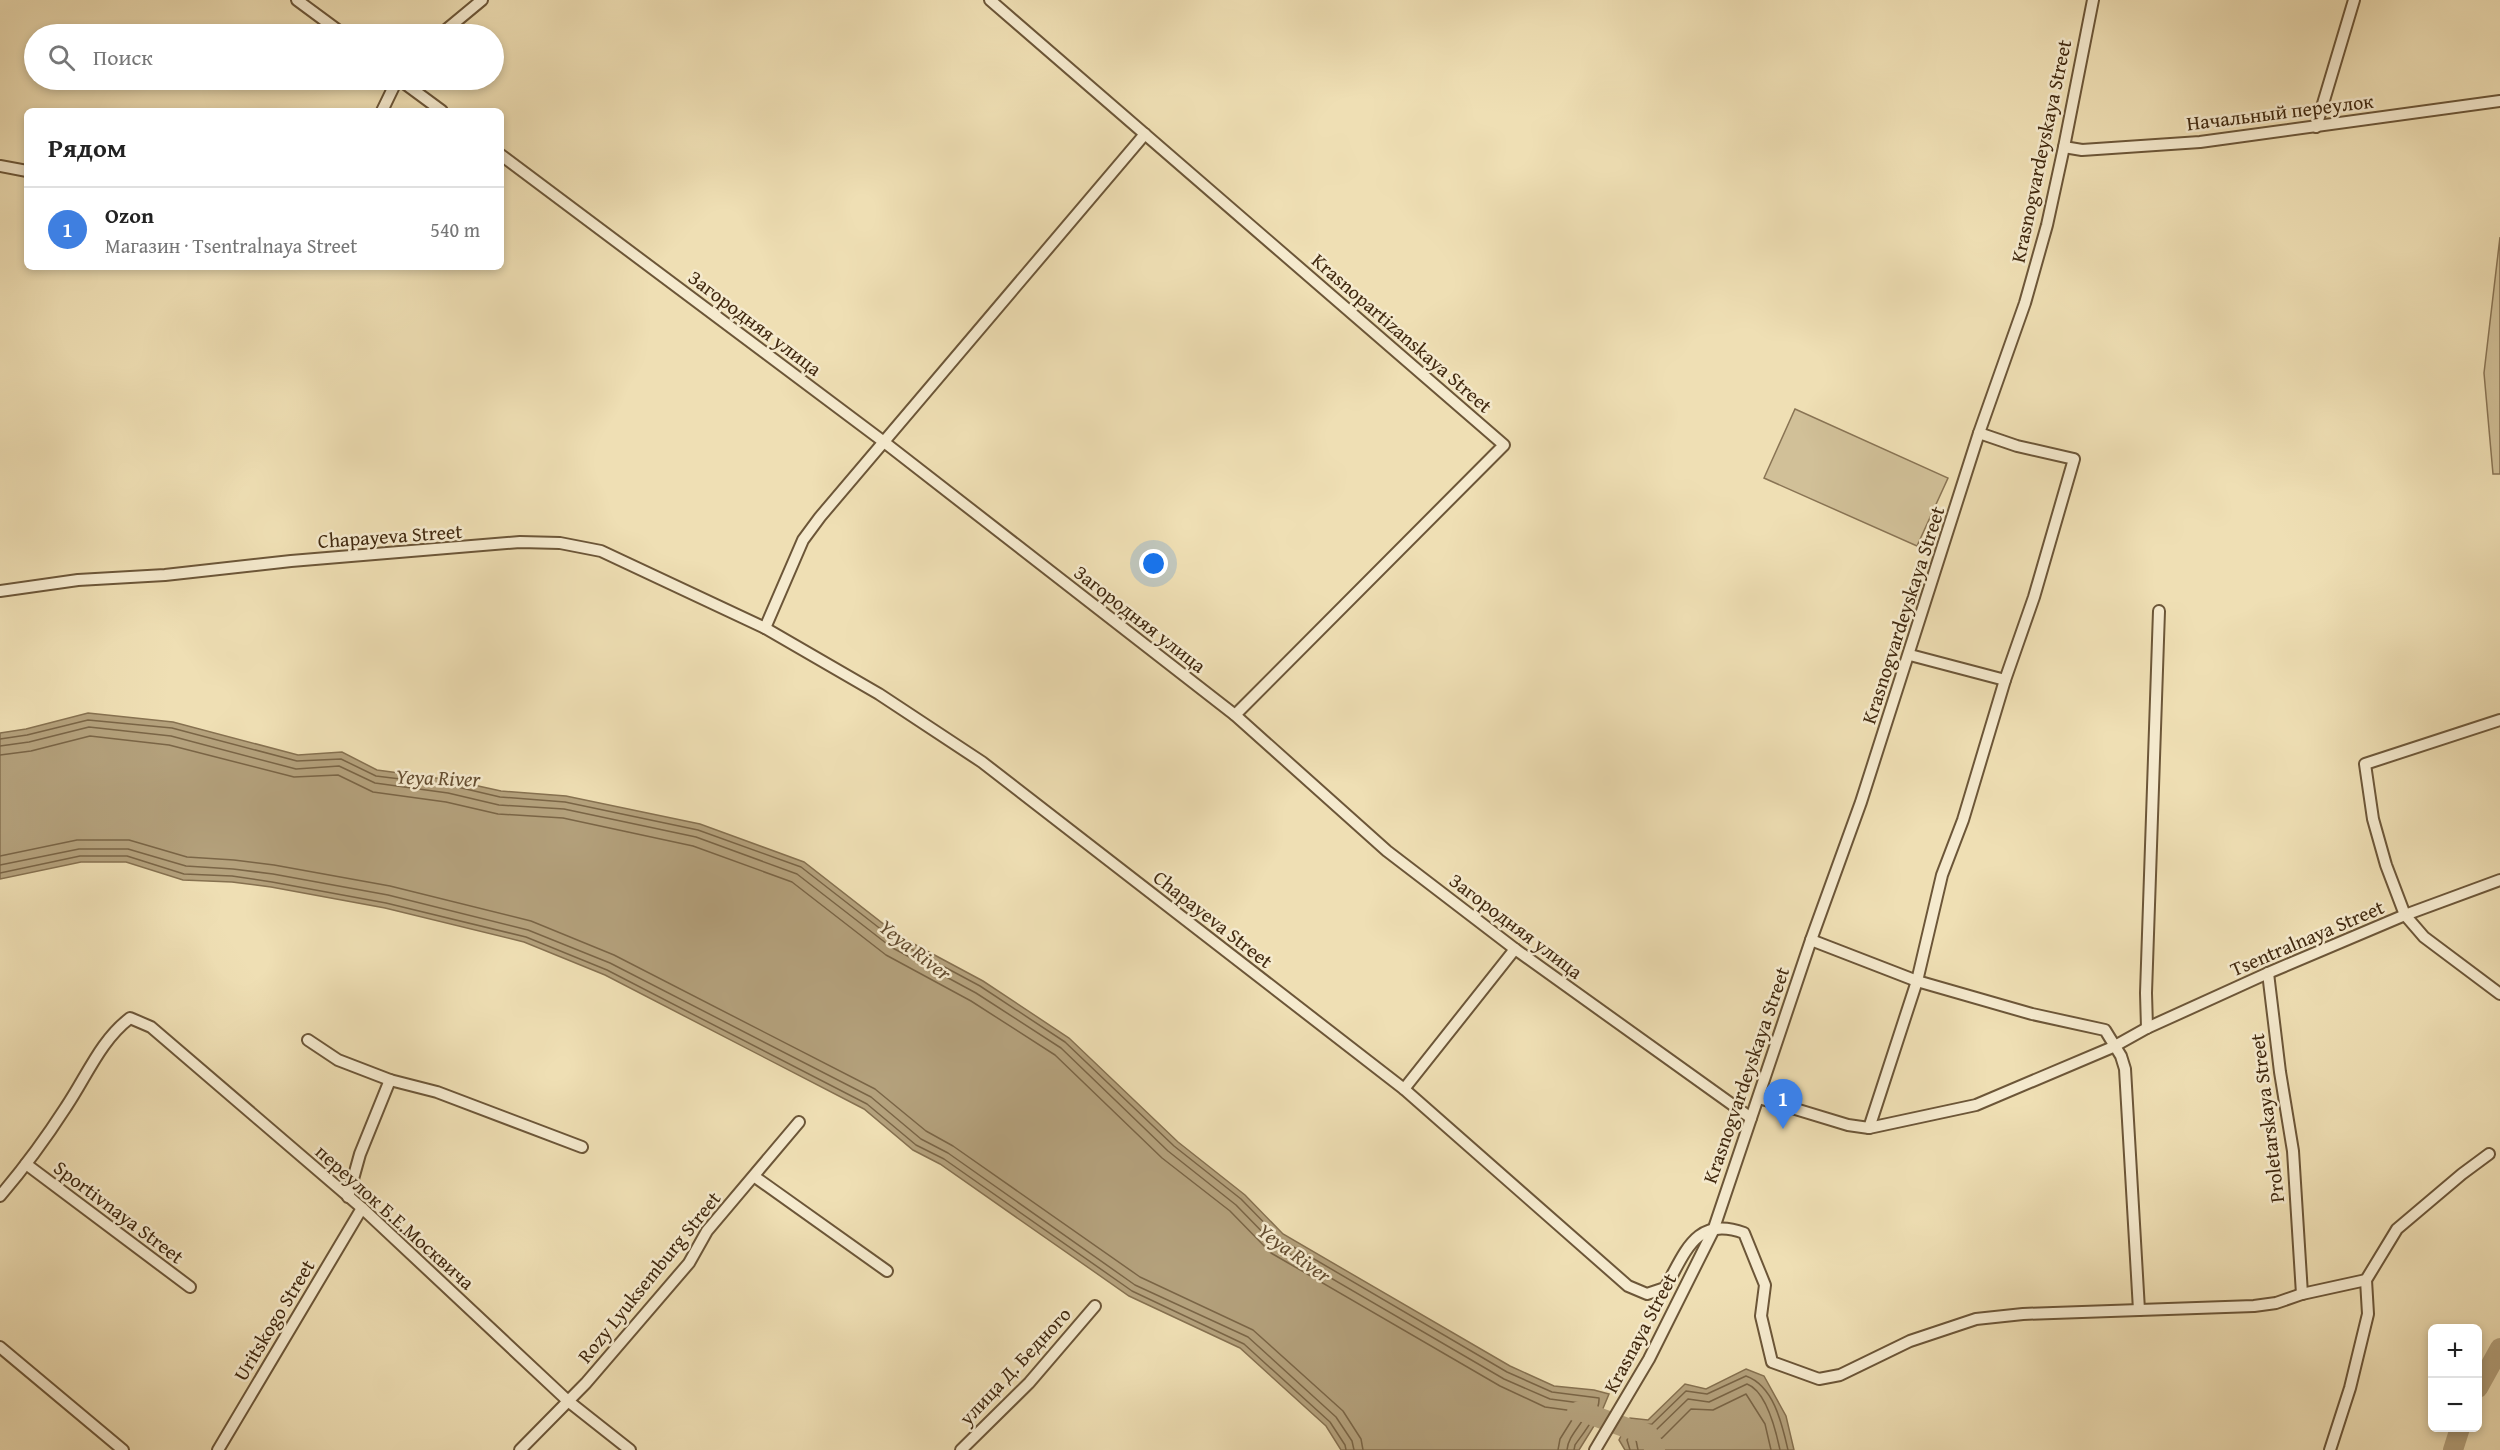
<!DOCTYPE html>
<html lang="ru">
<meta charset="utf-8">
<style>
:root{--surface:#fff;--page:#f2f2f2;--text:#222;--muted:#767676;--line:#e0e0e0;--accent:#0b8043}
body{margin:0;font-family:"Gentium Book Plus",serif;background:var(--page);color:var(--text)}
.controls{position:absolute;right:18px;bottom:18px;display:grid;overflow:hidden;border-radius:9px;box-shadow:0 3px 9px #0003}
.controls button{width:54px;height:54px;display:grid;place-items:center;padding:0;border:0;border-bottom:2px solid var(--line);background:var(--surface);color:var(--text);font:30px sans-serif}
.you{position:absolute;left:1154px;top:564px;width:21px;height:21px;margin:-15px;border:4px solid #fff;border-radius:50%;background:#1a73e8;box-shadow:0 0 0 9px #1a73e833}
.badge{display:grid;place-items:center;width:39px;height:39px;border-radius:50%;background:var(--accent);color:#fff;font-size:20px;font-weight:700}
.pin{position:absolute;translate:-50% -50px;filter:drop-shadow(0 2px 3px #0008)}
.pin::after{content:'';position:absolute;top:32px;width:21px;height:18px;background:inherit;clip-path:polygon(0 0,100% 0,50% 100%)}
.list{margin:0;padding:0;list-style:none}
h2{display:flex;justify-content:space-between;align-items:center;height:78px;margin:0;padding:0 24px;font-size:26px}
h2 small{font-size:20px;font-weight:400;color:var(--muted)}
.list li{display:grid;grid-template-columns:39px 1fr auto;gap:18px;align-items:center;box-sizing:border-box;height:84px;padding:0 24px;border-top:2px solid var(--line)}
.list b{display:block;font-size:22px;white-space:nowrap}
.list p{margin:0;font-size:20px;white-space:nowrap;color:var(--muted)}
.list em{font-size:20px;font-style:normal;color:var(--muted)}
.icon{flex:none;width:33px;height:33px;fill:none;stroke:currentColor;stroke-width:2;stroke-linecap:round;stroke-linejoin:round}
.map{position:relative;flex:none;width:2500px;height:1450px;overflow:hidden}
.search{position:absolute;background:var(--surface);box-shadow:0 3px 9px #0003;left:24px;top:24px;width:480px;height:66px;display:flex;align-items:center;gap:15px;box-sizing:border-box;padding:0 21px;border-radius:33px;color:var(--muted);font-size:22px}
.panel{position:absolute;background:var(--surface);box-shadow:0 3px 9px #0003;left:24px;top:108px;width:480px;height:162px;border-radius:9px}
.map>svg:first-child{display:block}
.green{fill:#d1c098;stroke:#897454;stroke-width:1.5}
.water{fill:#b4a17c;stroke:#867150;stroke-width:1.5}
.lines{fill:none;stroke-linecap:round;stroke-linejoin:round}
.shore{stroke:#7a6546;stroke-width:1.5}
.river{stroke:#b4a17c;stroke-width:20}
.minor-casing{stroke:#6c5638;stroke-width:14}
.minor{stroke:#f5eace;stroke-width:10}
.labels{text-anchor:middle;stroke-width:5;stroke-linejoin:round;paint-order:stroke}
.street-label{font-size:20px;fill:#41290f;stroke:#f5eace}
.water-label{font-size:21px;font-style:italic;fill:#644d30;stroke:#f5eace}
</style>
<div class="map">
<svg width="2500" height="1450" viewBox="0 0 2500 1450">
<rect width="100%" height="100%" fill="#efdfb4"/>
<filter id="stains"><feTurbulence type="fractalNoise" baseFrequency=".00333" numOctaves="4"/><feColorMatrix values="0 0 0 0 .2 0 0 0 0 .09 0 0 0 0 .02 0 0 0 .5 -.17"/></filter>
<radialGradient id="worn" r=".72"><stop offset=".6" stop-color="#630" stop-opacity="0"/><stop offset="1" stop-color="#630" stop-opacity=".3"/></radialGradient>
<g class="green">
<path d="M 2500,237 L 2500,474 L 2493,474 L 2484,373 Z"/>
<path d="M 1795,409 L 1948,478 L 1917,546 L 1764,478 Z"/>
</g>
<g class="water">
<path d="M 88,713 L 173,722 L 298,755 L 342,752 L 377,770 L 451,780 L 501,791 L 566,796 L 700,824 L 804,862 L 899,936 L 983,981 L 1069,1038 L 1178,1142 L 1245,1195 L 1283,1234 L 1510,1366 L 1554,1386 L 1594,1390 L 1609,1394 L 1599,1418 L 1579,1450 L 1341,1450 L 1326,1426 L 1240,1348 L 1129,1296 L 940,1164 L 913,1150 L 864,1109 L 605,975 L 524,942 L 385,908 L 271,887 L 232,882 L 183,880 L 126,862 L 81,862 L 0,879 L 0,733 L 26,729 Z"/>
<path d="M 1746,1369 L 1764,1376 L 1786,1416 L 1794,1450 L 1625,1450 L 1619,1440 L 1630,1418 L 1648,1420 L 1685,1384 L 1706,1389 Z"/>
</g>
<g class="lines">
<g class="shore">
<path d="M 0,739 L 27,735 L 88,720 L 172,728 L 297,761 L 341,759 L 376,776 L 449,785 L 500,797 L 565,802 L 698,830 L 801,867 L 896,941 L 980,986 L 1065,1042 L 1174,1146 L 1241,1199 L 1280,1239 L 1507,1372 L 1552,1392 L 1599,1398 C 1600,1413 1584,1432 1575,1445 L 1574,1450"/>
<path d="M 0,746 L 29,742 L 89,727 L 171,736 L 296,769 L 339,766 L 375,783 L 448,793 L 499,805 L 564,809 L 696,837 L 797,874 L 891,947 L 976,993 L 1061,1048 L 1168,1151 L 1236,1205 L 1276,1246 L 1504,1379 L 1550,1399 L 1588,1404 C 1589,1420 1568,1433 1567,1450"/>
<path d="M 0,755 L 31,751 L 90,736 L 169,745 L 294,777 L 338,775 L 373,792 L 446,802 L 498,814 L 563,818 L 693,846 L 792,882 L 886,955 L 971,1001 L 1055,1055 L 1162,1158 L 1230,1211 L 1271,1253 L 1500,1386 L 1545,1407 L 1574,1411 L 1575,1415 L 1560,1439 L 1558,1450"/>
<path d="M 0,856 L 77,840 L 129,840 L 187,857 L 234,860 L 274,865 L 390,886 L 531,921 L 614,955 L 875,1089 L 926,1131 L 953,1146 L 1140,1277 L 1253,1330 L 1343,1411 L 1361,1439 L 1363,1450"/>
<path d="M 0,865 L 79,849 L 128,849 L 186,866 L 233,869 L 273,874 L 388,895 L 528,930 L 610,963 L 871,1097 L 921,1139 L 948,1153 L 1135,1285 L 1248,1337 L 1336,1417 L 1352,1441 L 1354,1450"/>
<path d="M 0,873 L 80,856 L 127,856 L 184,874 L 232,876 L 272,882 L 386,903 L 526,937 L 607,970 L 867,1104 L 916,1145 L 944,1159 L 1132,1291 L 1244,1344 L 1330,1422 L 1345,1445 L 1346,1450"/>
<path d="M 1630,1450 L 1627,1440 L 1634,1426 L 1652,1424 L 1686,1391 L 1707,1394 L 1746,1376 C 1774,1386 1782,1424 1788,1450"/>
<path d="M 1638,1450 L 1636,1440 L 1639,1434 L 1656,1430 L 1688,1399 L 1709,1402 L 1747,1384 C 1766,1391 1776,1431 1780,1450"/>
<path d="M 1647,1450 L 1647,1443 L 1662,1438 L 1691,1409 L 1713,1410 L 1746,1394 L 1765,1424 L 1771,1450"/>
</g>
<g class="river">
<path d="M 2478,1388 L 2500,1348"/>
<path d="M 1577,1412 L 1581,1411 L 1627,1428 L 1648,1434 L 1655,1450"/>
<path d="M 2453,1450 L 2460,1428"/>
</g>
<defs>
<g id="minor">
<path d="M 297,0 L 343,34"/>
<path d="M 990,0 L 1504,445 L 1235,715"/>
<path d="M 441,34 L 482,0"/>
<path d="M 400,80 L 442,111"/>
<path d="M 382,111 L 397,80"/>
<path d="M 2316,127 L 2354,0"/>
<path d="M 2064,147 L 2082,150 L 2200,142 L 2500,101"/>
<path d="M 501,155 L 884,442 L 1235,715 L 1387,851 L 1515,949 L 1751,1118"/>
<path d="M 0,166 L 27,171"/>
<path d="M 0,591 L 78,580 L 165,575 L 291,561 L 520,542 L 560,543 L 601,551 L 765,628 L 879,694 L 982,762 L 1404,1089 L 1628,1286 L 1647,1294 L 1665,1288 C 1685,1254 1695,1215 1744,1233 L 1765,1285 L 1761,1316 L 1772,1362 L 1819,1379 L 1840,1375 L 1910,1341 L 1976,1319 L 2023,1314 L 2254,1306 L 2276,1303 L 2302,1294 L 2366,1280"/>
<path d="M 765,628 L 803,540 L 820,517 L 1145,134"/>
<path d="M 1910,655 L 2005,680"/>
<path d="M 2500,720 L 2365,764 L 2373,819 L 2386,865 L 2405,915 L 2424,937 L 2500,994"/>
<path d="M 1811,940 L 1917,981 L 2032,1014 L 2105,1030 L 2121,1056 L 2125,1069 L 2139,1310"/>
<path d="M 2268,973 L 2280,1072 L 2293,1151 L 2302,1294"/>
<path d="M 2147,1028 L 2146,993 L 2159,611"/>
<path d="M 308,1040 L 338,1060 L 390,1080 L 437,1092 L 582,1147"/>
<path d="M 1404,1089 L 1515,949"/>
<path d="M 1759,1098 L 1848,1125 L 1869,1128 L 1976,1105 L 2113,1047 L 2147,1028 L 2268,973 L 2405,915 L 2500,880"/>
<path d="M 1869,1128 L 1917,981 L 1942,875 L 1963,820 L 2005,680 L 2034,597 L 2074,459 L 2017,446 L 1979,433"/>
<path d="M 26,1164 L 190,1287"/>
<path d="M 755,1177 L 887,1271"/>
<path d="M 0,1196 C 24,1168 46,1138 66,1107 C 87,1076 100,1041 130,1018 L 151,1027 L 362,1208 L 568,1401 L 630,1450"/>
<path d="M 348,1197 L 360,1154 L 390,1080"/>
<path d="M 0,1347 L 123,1450"/>
<path d="M 218,1450 L 362,1208"/>
<path d="M 520,1450 L 586,1383 L 689,1263 L 707,1231 L 799,1122"/>
<path d="M 961,1450 L 1029,1383 L 1095,1306"/>
<path d="M 1595,1450 L 1649,1359 L 1713,1231 L 1811,940 L 1861,802 L 1979,433 L 2025,303 L 2047,225 L 2064,147 L 2093,0"/>
<path d="M 2330,1450 L 2350,1388 L 2368,1314 L 2366,1280 L 2397,1229 L 2462,1174 L 2489,1154"/>
</g>
</defs>
<use href="#minor" class="minor-casing"/>
<use href="#minor" class="minor"/>
</g>
<g class="labels">
<g class="street-label">
<text transform="translate(2280 112) rotate(-7)" y="7">Начальный переулок</text>
<text transform="translate(2041 151) rotate(-78)" y="7">Krasnogvardeyskaya Street</text>
<text transform="translate(755 323) rotate(37)" y="7">Загородняя улица</text>
<text transform="translate(1402 333) rotate(41)" y="7">Krasnopartizanskaya Street</text>
<text transform="translate(390 536) rotate(-4)" y="7">Chapayeva Street</text>
<text transform="translate(1903 615) rotate(-72)" y="7">Krasnogvardeyskaya Street</text>
<text transform="translate(1140 619) rotate(38)" y="7">Загородняя улица</text>
<text transform="translate(1213 919) rotate(38)" y="7">Chapayeva Street</text>
<text transform="translate(1516 926) rotate(37)" y="7">Загородняя улица</text>
<text transform="translate(2307 938) rotate(-23)" y="7">Tsentralnaya Street</text>
<text transform="translate(1746 1075) rotate(-71)" y="7">Krasnogvardeyskaya Street</text>
<text transform="translate(2267 1118) rotate(-97)" y="7">Proletarskaya Street</text>
<text transform="translate(119 1212) rotate(37)" y="7">Sportivnaya Street</text>
<text transform="translate(395 1217) rotate(42)" y="7">переулок Б.Е.Москвича</text>
<text transform="translate(649 1277) rotate(-51)" y="7">Rozy Lyuksemburg Street</text>
<text transform="translate(274 1320) rotate(-59)" y="7">Uritskogo Street</text>
<text transform="translate(1640 1333) rotate(-62)" y="7">Krasnaya Street</text>
<text transform="translate(1015 1366) rotate(-47)" y="7">улица Д. Бедного</text>
</g>
<g class="water-label">
<text transform="translate(438 778) rotate(2)" y="7">Yeya River</text>
<text transform="translate(915 950) rotate(38)" y="7">Yeya River</text>
<text transform="translate(1294 1253) rotate(36)" y="7">Yeya River</text>
</g>
</g>
<rect width="100%" height="100%" filter="url(#stains)"/>
<rect width="100%" height="100%" fill="url(#worn)"/>
</svg>
<div class="controls">
<button>+</button>
<button>−</button>
</div>
<div class="you"></div>
<div class="pin badge" style="left:1783px;top:1129px;background:#3f7fe0">1</div>
<div class="search"><svg class="icon" aria-label="search" viewBox="0 0 24 24"><circle cx="10" cy="10" r="6"/><path d="M15 15l6 6"/></svg>Поиск</div>
<section class="panel">
<h2>Рядом<small></small></h2>
<ul class="list">
<li><span class="badge" style="background:#3f7fe0">1</span><div><b>Ozon</b><p>Магазин · Tsentralnaya Street</p></div><em>540 m</em></li>
</ul>
</section>
</div>
